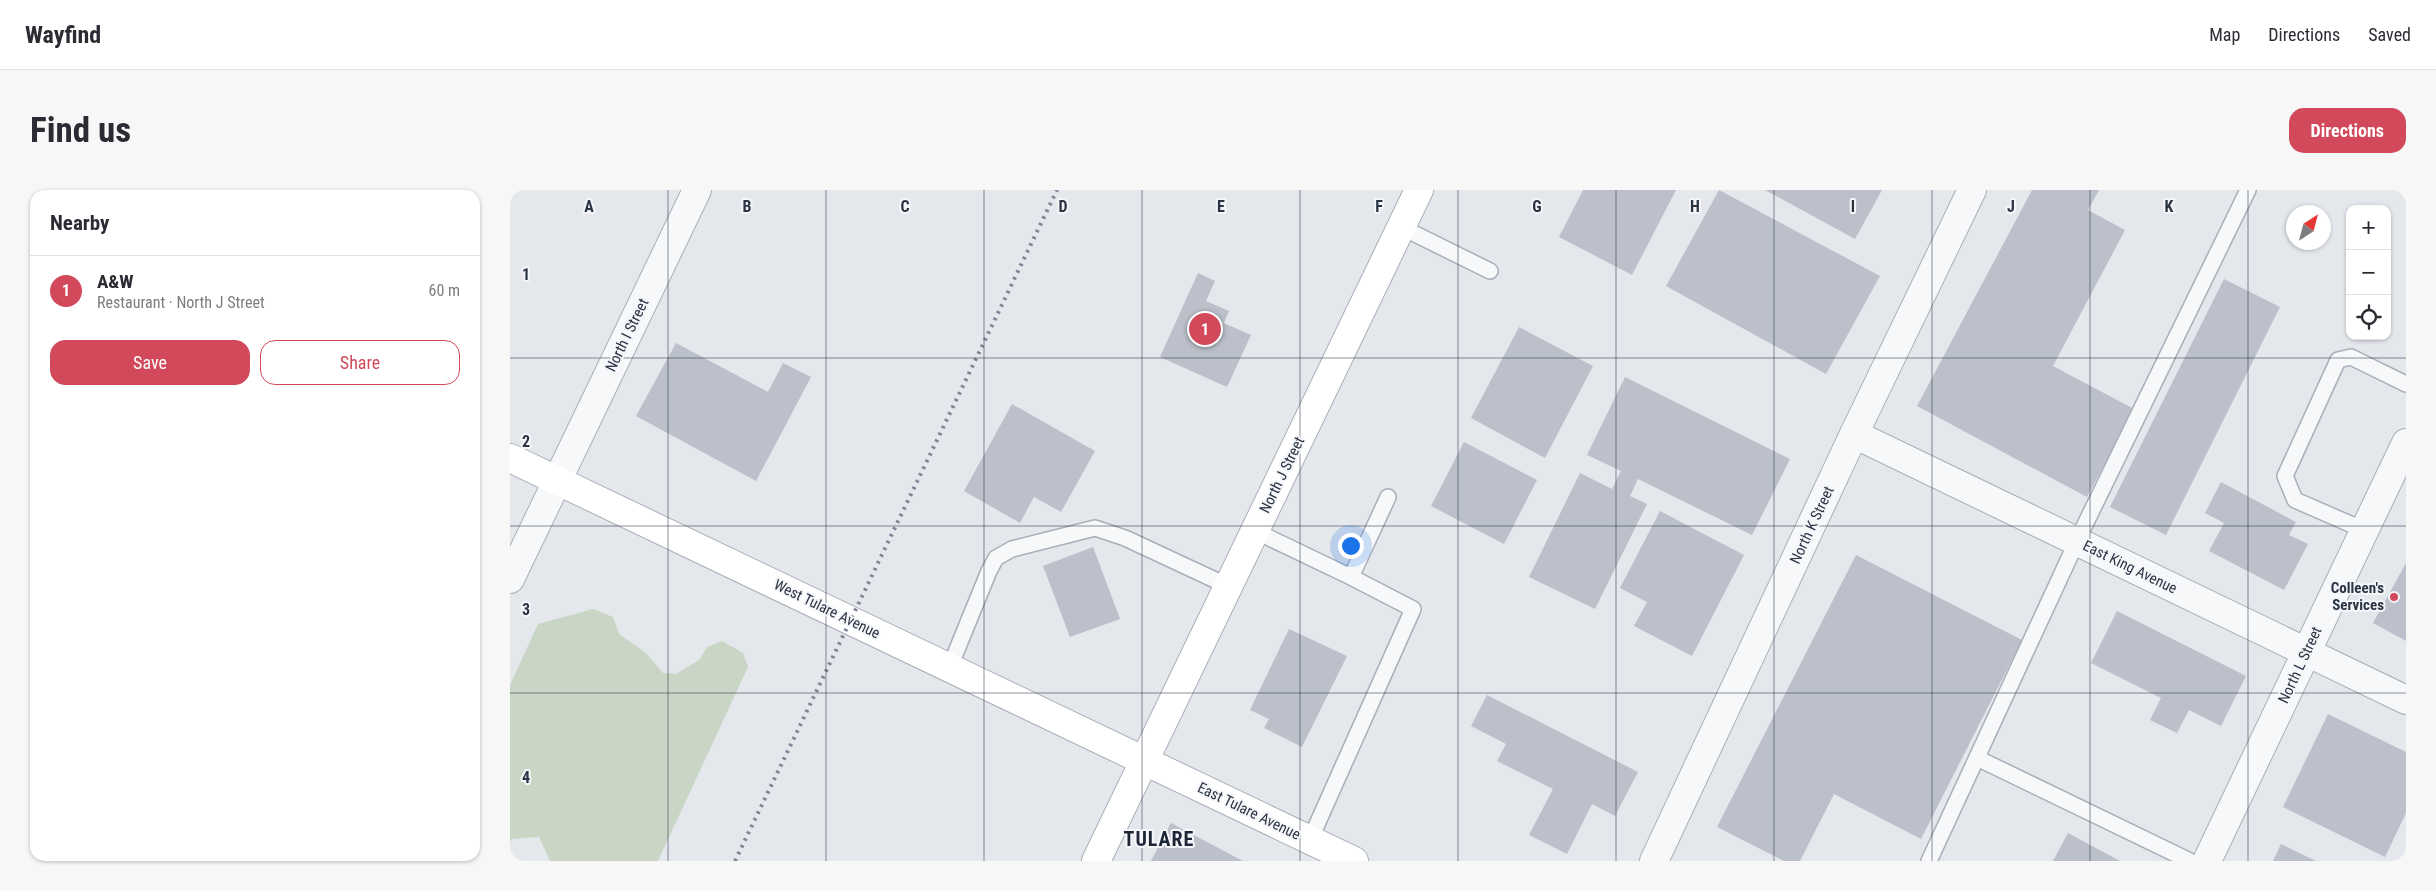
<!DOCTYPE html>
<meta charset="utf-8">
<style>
:root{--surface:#fff;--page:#f7f7f7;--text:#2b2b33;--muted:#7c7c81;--line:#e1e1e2;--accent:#d1495b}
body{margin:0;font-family:"Roboto Condensed",sans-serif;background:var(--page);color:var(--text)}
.controls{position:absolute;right:15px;top:15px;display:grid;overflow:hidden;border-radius:10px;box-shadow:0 1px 4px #0004}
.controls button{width:45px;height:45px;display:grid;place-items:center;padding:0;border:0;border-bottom:1px solid var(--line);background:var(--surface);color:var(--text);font:25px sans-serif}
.compass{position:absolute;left:1776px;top:15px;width:45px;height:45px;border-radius:50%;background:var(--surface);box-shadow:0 1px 4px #0004;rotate:36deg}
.you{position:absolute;left:840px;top:355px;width:18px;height:18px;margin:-12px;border:4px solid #fff;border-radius:50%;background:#1a73e8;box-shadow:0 0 0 8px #1a73e833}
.badge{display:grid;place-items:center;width:32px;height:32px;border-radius:50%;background:var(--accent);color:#fff;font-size:16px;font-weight:700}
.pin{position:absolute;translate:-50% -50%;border:2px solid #fff;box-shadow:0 1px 5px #0006}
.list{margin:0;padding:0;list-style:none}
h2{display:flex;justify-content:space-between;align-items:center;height:65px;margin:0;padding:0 20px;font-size:21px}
h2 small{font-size:16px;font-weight:400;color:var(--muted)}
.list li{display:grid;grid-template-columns:32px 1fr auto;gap:15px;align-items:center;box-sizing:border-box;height:70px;padding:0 20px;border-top:1px solid var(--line)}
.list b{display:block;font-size:19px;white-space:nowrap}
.list p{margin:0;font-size:16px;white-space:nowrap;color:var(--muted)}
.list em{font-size:16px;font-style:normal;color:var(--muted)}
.actions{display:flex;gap:10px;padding:15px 20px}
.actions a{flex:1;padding:11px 0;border:1px solid var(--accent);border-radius:15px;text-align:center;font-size:18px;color:var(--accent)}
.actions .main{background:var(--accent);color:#fff}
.icon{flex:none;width:28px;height:28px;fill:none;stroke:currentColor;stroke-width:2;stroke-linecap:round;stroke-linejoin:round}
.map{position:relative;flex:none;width:1896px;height:671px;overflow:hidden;border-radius:15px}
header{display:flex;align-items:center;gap:30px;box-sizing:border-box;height:70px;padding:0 25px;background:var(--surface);border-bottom:1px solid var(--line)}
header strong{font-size:24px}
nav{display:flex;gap:28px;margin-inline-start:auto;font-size:18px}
.intro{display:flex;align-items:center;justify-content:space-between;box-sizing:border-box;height:120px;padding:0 30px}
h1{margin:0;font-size:35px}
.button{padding:12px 22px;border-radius:15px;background:var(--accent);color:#fff;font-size:18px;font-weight:700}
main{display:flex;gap:30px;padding:0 30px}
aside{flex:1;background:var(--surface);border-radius:15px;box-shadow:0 1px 4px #0004}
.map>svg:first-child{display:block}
.green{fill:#c9d6c5}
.building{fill:#bbc0ca}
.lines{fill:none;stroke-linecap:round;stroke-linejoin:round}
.service-casing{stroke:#a9aeb7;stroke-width:18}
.minor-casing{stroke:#a9aeb7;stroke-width:30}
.secondary-casing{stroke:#a9aeb7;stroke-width:30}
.service{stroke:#f7f8fa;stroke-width:15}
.minor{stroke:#f7f8fa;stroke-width:28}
.secondary{stroke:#fff;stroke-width:28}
.rail{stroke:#7d8696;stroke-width:4;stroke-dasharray:2.5 5;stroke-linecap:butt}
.grid{fill:none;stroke:#2b3445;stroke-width:1;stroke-opacity:0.55}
.poi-dot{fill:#d1495b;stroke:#f4f6f9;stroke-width:2}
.labels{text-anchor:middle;stroke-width:4;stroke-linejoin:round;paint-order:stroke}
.street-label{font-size:15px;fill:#2b3445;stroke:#f4f6f9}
.poi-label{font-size:15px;font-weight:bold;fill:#2b3445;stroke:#f4f6f9;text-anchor:end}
.district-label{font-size:20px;font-weight:bold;letter-spacing:1px;fill:#1d2536;stroke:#f4f6f9}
.grid-label{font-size:16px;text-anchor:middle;font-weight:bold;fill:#2b3445;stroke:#f4f6f9;stroke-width:4;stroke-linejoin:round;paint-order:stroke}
</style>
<header>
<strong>Wayfind</strong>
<nav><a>Map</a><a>Directions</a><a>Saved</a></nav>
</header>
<div class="intro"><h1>Find us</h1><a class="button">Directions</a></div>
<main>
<aside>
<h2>Nearby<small></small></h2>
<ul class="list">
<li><span class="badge">1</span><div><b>A&amp;W</b><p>Restaurant · North J Street</p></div><em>60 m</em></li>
</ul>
<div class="actions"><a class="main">Save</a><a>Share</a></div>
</aside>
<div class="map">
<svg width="1896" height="671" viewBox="0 0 1896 671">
<rect width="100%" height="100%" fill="#e4e7ec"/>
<path class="green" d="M 83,419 L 103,427 L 109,444 L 136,463 L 153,483 L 166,484 L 189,470 L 197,457 L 212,451 L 233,463 L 238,477 L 148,671 L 40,671 L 29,647 L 2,649 L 0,652 L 0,495 L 28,434 Z"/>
<g class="building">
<path d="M 1073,0 L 1166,0 L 1122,85 L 1049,47 Z"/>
<path d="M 1209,0 L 1370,86 L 1316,184 L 1156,96 Z"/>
<path d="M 1255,0 L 1372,0 L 1345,49 Z"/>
<path d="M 1522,0 L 1589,0 L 1578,20 L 1615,40 L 1543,176 L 1624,219 L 1577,307 L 1407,216 Z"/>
<path d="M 688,83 L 705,91 L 696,111 L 719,121 L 714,133 L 741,145 L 717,197 L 650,167 Z"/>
<path d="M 1714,89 L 1770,117 L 1656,345 L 1600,317 Z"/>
<path d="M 1009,137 L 1083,176 L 1035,268 L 961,228 Z"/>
<path d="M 166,153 L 258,202 L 273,173 L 301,187 L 246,291 L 126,226 Z"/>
<path d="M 1115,187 L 1280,269 L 1242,345 L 1128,289 L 1120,306 L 1137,314 L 1085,419 L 1019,387 L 1070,283 L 1102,299 L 1111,281 L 1077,265 Z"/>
<path d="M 502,214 L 585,261 L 551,322 L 524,307 L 510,333 L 454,301 Z"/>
<path d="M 954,252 L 1027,290 L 994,354 L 921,316 Z"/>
<path d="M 1711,292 L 1786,332 L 1779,345 L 1798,354 L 1774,400 L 1699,361 L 1714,333 L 1695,323 Z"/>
<path d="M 1150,321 L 1234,365 L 1182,466 L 1124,436 L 1137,412 L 1110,398 Z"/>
<path d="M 583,357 L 610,429 L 560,447 L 533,376 Z"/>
<path d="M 1346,365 L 1512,450 L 1411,649 L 1324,604 L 1290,671 L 1274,671 L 1207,637 Z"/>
<path d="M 1896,373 L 1896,451 L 1863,433 Z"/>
<path d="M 1607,421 L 1736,486 L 1711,536 L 1679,520 L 1667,543 L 1640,530 L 1651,508 L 1581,473 Z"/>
<path d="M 779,439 L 837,466 L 792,557 L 754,538 L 759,529 L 740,520 Z"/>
<path d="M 977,505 L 1128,582 L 1105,626 L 1082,614 L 1057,664 L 1019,645 L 1043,599 L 987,571 L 996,554 L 961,536 Z"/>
<path d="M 1818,524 L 1896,562 L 1896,623 L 1875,667 L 1773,617 Z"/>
<path d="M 661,633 L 733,671 L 641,671 Z"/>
<path d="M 1558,643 L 1610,671 L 1543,671 Z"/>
<path d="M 1771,654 L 1806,671 L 1763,671 Z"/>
</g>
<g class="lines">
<defs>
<g id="service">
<path d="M 891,37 L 980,81"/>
<path d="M 1854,340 L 1785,310 L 1775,286 L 1828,170 L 1841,167 L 1896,194"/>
<path d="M 745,341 L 841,387 L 878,307"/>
<path d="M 439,479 L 479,381 L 486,368 L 502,359 L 585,338 L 615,348 L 718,396"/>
<path d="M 1467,568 L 1680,671"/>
<path d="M 800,650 L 903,419 L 841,387"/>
<path d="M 1419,671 L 1567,351 L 1738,0"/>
</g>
<g id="minor">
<path d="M 1344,244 L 1896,510"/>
<path d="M 0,389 L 187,0"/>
<path d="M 1144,671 L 1344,244 L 1462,0"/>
<path d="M 1697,671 L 1896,253"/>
</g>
<g id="secondary">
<path d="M 0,268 L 844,671"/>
<path d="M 586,671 L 909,0"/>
</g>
</defs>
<use href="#service" class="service-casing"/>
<use href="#minor" class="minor-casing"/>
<use href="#secondary" class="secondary-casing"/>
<use href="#service" class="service"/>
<use href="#minor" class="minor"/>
<use href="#secondary" class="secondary"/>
<path class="rail" d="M 225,671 L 547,0"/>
</g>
<path class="grid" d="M 158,0 L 158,671M 316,0 L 316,671M 474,0 L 474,671M 632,0 L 632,671M 790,0 L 790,671M 948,0 L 948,671M 1106,0 L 1106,671M 1264,0 L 1264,671M 1422,0 L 1422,671M 1580,0 L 1580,671M 1738,0 L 1738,671M 0,168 L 1896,168M 0,336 L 1896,336M 0,503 L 1896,503"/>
<circle class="poi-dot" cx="1884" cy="407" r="5"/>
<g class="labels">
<g class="street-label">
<text transform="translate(117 145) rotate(-64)" y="5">North I Street</text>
<text transform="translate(772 285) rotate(-64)" y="5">North J Street</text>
<text transform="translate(1302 335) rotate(-65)" y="5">North K Street</text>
<text transform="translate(1620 377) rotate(26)" y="5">East King Avenue</text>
<text transform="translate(317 419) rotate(26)" y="5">West Tulare Avenue</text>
<text transform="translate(1790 475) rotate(-65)" y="5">North L Street</text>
<text transform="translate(739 621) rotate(26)" y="5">East Tulare Avenue</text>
</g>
<g class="poi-label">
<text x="1874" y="403">Colleen's<tspan x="1874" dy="17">Services</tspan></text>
</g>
<g class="district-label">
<text x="649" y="656">TULARE</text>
</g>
</g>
<g class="grid-label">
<text x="79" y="22">A</text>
<text x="237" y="22">B</text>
<text x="395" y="22">C</text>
<text x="553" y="22">D</text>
<text x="711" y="22">E</text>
<text x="869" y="22">F</text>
<text x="1027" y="22">G</text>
<text x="1185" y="22">H</text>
<text x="1343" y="22">I</text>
<text x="1501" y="22">J</text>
<text x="1659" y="22">K</text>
<text x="16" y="90">1</text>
<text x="16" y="257">2</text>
<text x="16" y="425">3</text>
<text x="16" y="593">4</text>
</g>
</svg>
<div class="controls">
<button>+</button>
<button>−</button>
<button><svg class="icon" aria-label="locate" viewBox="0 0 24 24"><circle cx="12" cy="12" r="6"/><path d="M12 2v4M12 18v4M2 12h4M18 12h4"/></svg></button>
</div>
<svg class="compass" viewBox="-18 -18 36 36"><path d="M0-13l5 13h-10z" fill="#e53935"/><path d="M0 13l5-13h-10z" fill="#7c7c81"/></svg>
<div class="you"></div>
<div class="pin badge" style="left:695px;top:139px">1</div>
</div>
</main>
